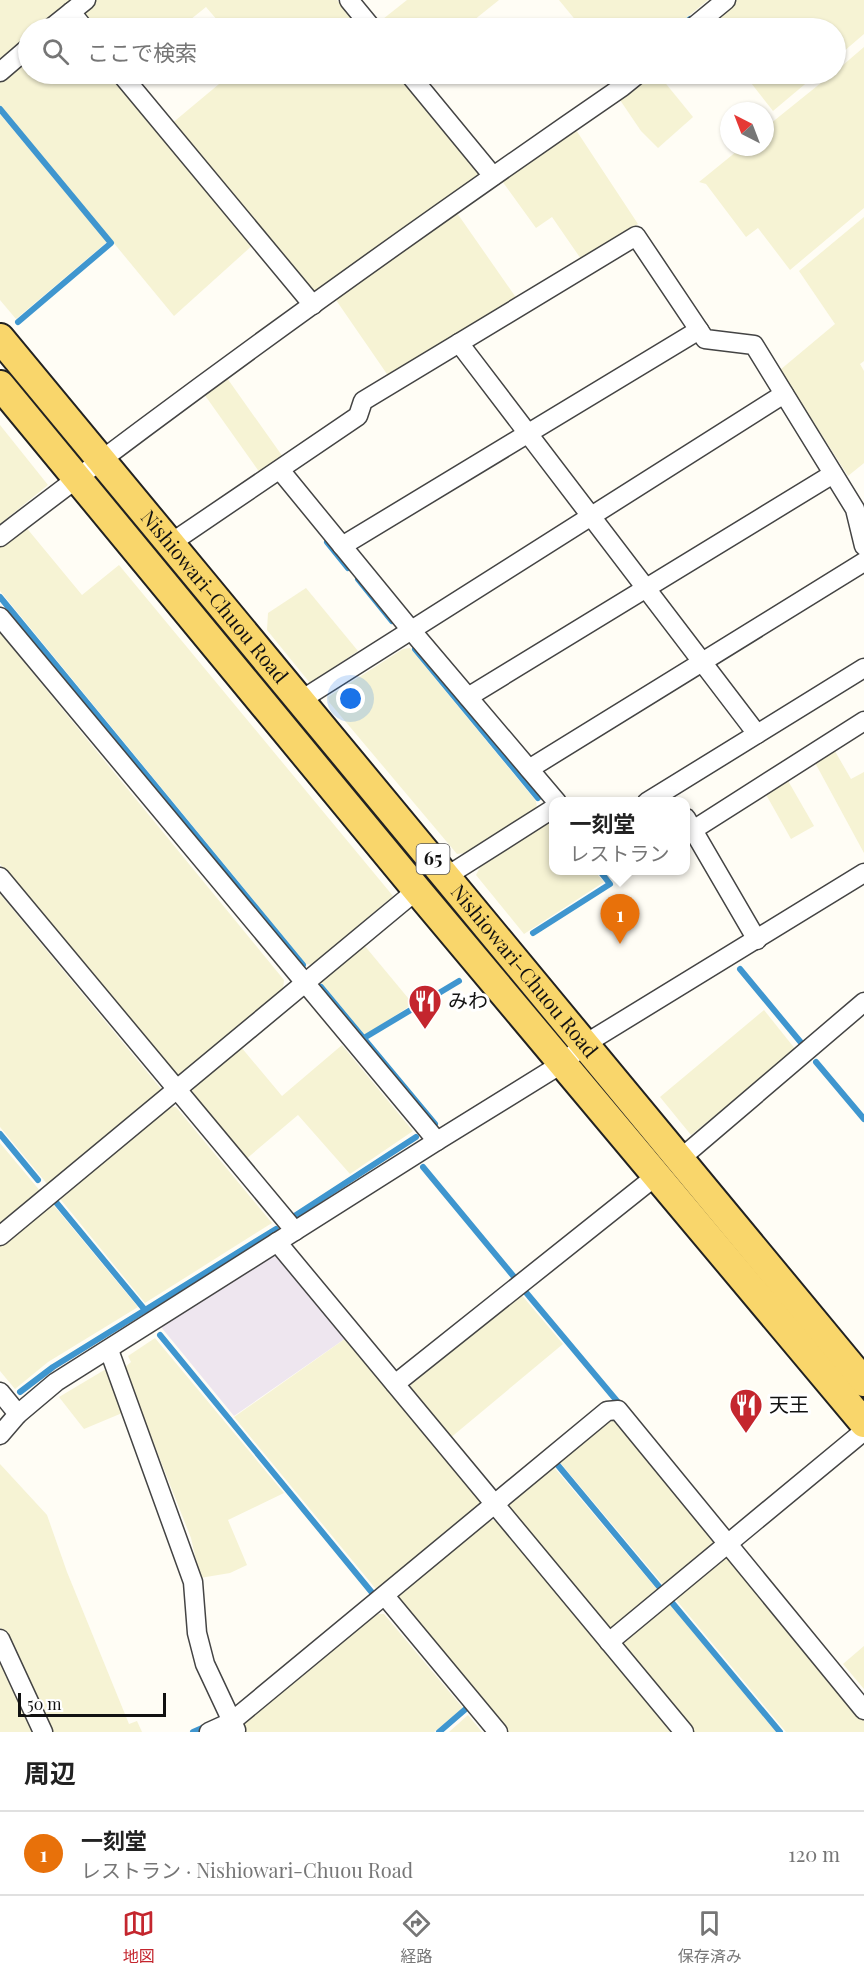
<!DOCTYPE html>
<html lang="ja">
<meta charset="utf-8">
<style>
:root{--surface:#fff;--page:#f6f6f6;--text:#222;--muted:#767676;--line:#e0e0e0;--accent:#c4262e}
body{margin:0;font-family:"Playfair Display","Noto Sans JP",serif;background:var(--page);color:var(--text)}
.compass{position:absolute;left:720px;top:102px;width:54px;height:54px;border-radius:50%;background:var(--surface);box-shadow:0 2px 4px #0004;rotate:318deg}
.scale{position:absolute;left:18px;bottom:15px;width:148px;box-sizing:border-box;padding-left:6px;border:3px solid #111;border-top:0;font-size:16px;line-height:21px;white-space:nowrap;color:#111;-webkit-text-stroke:4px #fff;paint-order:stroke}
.you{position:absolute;left:351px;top:699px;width:21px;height:21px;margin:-15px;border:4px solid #fff;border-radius:50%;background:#1a73e8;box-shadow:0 0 0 9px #1a73e833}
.badge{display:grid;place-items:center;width:39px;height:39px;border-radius:50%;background:var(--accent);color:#fff;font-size:20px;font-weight:700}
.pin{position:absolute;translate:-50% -50px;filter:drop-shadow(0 2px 3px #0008)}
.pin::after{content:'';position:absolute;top:32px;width:21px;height:18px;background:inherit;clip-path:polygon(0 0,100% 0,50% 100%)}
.popup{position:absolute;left:549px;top:797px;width:141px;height:78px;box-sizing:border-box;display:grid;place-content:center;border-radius:12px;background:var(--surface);filter:drop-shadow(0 2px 4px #0005);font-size:20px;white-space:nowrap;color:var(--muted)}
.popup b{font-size:22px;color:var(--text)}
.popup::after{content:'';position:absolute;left:50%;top:100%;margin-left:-12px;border:12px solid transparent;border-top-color:var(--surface)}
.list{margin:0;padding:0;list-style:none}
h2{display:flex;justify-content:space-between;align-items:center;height:78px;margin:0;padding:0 24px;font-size:26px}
h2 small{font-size:20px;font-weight:400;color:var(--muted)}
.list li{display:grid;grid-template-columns:39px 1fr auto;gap:18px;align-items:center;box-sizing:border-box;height:84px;padding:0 24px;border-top:2px solid var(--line)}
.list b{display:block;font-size:22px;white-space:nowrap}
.list p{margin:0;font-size:20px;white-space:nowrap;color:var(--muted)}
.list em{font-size:20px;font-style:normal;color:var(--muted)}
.icon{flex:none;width:33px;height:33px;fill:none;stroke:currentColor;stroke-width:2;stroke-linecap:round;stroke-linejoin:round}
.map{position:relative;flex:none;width:864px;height:1732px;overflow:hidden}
.search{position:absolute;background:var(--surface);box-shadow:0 2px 4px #0004;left:18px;right:18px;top:18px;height:66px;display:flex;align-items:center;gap:15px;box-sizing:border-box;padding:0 21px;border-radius:33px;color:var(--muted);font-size:22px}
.sheet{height:162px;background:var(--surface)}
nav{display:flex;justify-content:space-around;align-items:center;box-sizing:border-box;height:84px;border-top:2px solid var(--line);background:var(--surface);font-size:16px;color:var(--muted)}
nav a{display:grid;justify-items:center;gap:3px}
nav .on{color:var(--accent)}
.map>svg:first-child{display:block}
.industrial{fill:#eee6ef}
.farmland{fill:#f6f3d4}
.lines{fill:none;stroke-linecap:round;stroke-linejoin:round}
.stream{stroke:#3f96cf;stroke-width:6}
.street-casing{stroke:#444;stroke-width:21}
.primary-casing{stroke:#222;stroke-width:32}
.street{stroke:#fff;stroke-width:18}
.primary{stroke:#f9d66b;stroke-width:28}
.labels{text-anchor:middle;stroke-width:6;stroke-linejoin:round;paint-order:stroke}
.shield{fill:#fff;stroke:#585858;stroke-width:1.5}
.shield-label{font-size:18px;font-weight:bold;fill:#111}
.street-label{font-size:20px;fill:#111;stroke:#fff}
.poi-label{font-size:20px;fill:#111;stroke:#fff;text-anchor:start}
</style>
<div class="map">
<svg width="864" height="1732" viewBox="0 0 864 1732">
<rect width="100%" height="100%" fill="#fffdf5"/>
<path class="industrial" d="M 279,1252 L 349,1336 L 234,1416 L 161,1327 Z"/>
<g class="farmland">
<path d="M 0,0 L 76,0 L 41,28 L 28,28 L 28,39 L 0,62 Z"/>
<path d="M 95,0 L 337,0 L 361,28 L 224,28 L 206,7 L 180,28 L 92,28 L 83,17 L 84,9 Z"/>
<path d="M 407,0 L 499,0 L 464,28 L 382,28 L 378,23 Z"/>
<path d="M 559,0 L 708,0 L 674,28 L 582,28 Z"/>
<path d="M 737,0 L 864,0 L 864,34 L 836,58 L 836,28 L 709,28 L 707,26 Z"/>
<path d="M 864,47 L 864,208 L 790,270 L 758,228 L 746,237 L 706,184 L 699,182 L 742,147 L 765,147 L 765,128 L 832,74 L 836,74 L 836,71 Z"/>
<path d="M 28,53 L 28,74 L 113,74 L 255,243 L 174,316 L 0,105 L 0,76 Z"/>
<path d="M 231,74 L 397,74 L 480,175 L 318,295 L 310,294 L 170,125 Z"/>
<path d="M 651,74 L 658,74 L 693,117 L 658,148 L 641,131 L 620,100 Z"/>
<path d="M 744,74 L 817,74 L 773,111 Z"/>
<path d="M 0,114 L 107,242 L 16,319 L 0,300 Z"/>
<path d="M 576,130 L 638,224 L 581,259 L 552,217 L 536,228 L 502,181 Z"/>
<path d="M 457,213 L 517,299 L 389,377 L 336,300 Z"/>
<path d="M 864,217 L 864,361 L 860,364 L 864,371 L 864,463 L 848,476 L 780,370 L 835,324 L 799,271 Z"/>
<path d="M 227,378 L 283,457 L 260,473 L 204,394 Z"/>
<path d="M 0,425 L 48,485 L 0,524 Z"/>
<path d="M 25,526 L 82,595 L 119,565 L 393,896 L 313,965 L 306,964 L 0,591 L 0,547 Z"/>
<path d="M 306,588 L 358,651 L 310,683 L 267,630 L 268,613 Z"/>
<path d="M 0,633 L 284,980 L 283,990 L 180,1076 L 172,1075 L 0,864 Z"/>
<path d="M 410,648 L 536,801 L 537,808 L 466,853 L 457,854 L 329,702 L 328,697 L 403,649 Z"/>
<path d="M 832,746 L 851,779 L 864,772 L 864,853 L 813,759 Z"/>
<path d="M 787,779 L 814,826 L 791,839 L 764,791 Z"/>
<path d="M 550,822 L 554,823 L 554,870 L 594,871 L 604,882 L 524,934 L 476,875 L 480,867 Z"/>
<path d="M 0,894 L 162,1090 L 48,1185 L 0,1127 Z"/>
<path d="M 364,945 L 413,1004 L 365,1035 L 320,981 Z"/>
<path d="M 764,1010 L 796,1050 L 691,1135 L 660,1097 Z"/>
<path d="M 342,1045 L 413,1131 L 350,1174 L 298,1115 L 245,1160 L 192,1098 L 193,1087 L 241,1047 L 282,1096 Z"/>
<path d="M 167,1107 L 176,1107 L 272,1223 L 145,1303 L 57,1195 Z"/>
<path d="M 0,1143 L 41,1192 L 0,1225 Z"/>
<path d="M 50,1201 L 138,1307 L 48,1362 L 15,1389 L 0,1371 L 0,1243 Z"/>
<path d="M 520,1293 L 563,1344 L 449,1439 L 409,1392 L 412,1381 Z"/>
<path d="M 349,1336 L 482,1501 L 479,1512 L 380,1594 L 234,1417 Z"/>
<path d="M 155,1338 L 284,1493 L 228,1520 L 247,1565 L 230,1573 L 200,1578 L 191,1538 L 124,1368 L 131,1362 L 128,1356 Z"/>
<path d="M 106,1369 L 112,1373 L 127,1411 L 84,1429 L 59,1397 Z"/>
<path d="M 606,1418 L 616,1419 L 716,1541 L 715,1546 L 666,1588 L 558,1460 Z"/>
<path d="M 0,1464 L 47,1515 L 67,1572 L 129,1724 L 137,1721 L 142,1732 L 48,1732 L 0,1627 Z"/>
<path d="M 552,1465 L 660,1593 L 615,1630 L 603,1628 L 507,1511 L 507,1503 Z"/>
<path d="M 488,1520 L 499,1521 L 674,1732 L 506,1732 L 397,1600 L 398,1594 Z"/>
<path d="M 721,1555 L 728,1555 L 864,1719 L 864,1732 L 786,1732 L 672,1595 Z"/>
<path d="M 666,1600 L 776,1732 L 690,1732 L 620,1649 L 622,1637 Z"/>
<path d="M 375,1614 L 384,1614 L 463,1708 L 434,1732 L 246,1732 L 243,1728 L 247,1718 Z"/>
<path d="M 864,1646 L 864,1689 L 843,1664 Z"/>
<path d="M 0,1651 L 37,1732 L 0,1732 Z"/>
<path d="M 468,1715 L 482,1732 L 449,1732 Z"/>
</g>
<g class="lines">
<g class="stream">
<path d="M 679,28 L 690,19"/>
<path d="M 0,109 L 111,243 L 18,322"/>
<path d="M 327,542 L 348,568"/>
<path d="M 358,579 L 392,621"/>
<path d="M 0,597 L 303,965"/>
<path d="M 415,649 L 538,798"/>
<path d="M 533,933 L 610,884 L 599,870"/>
<path d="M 740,969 L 803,1045"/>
<path d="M 321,987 L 435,1124"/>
<path d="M 364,1038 L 459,981"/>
<path d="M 816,1062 L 864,1119"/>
<path d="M 0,1134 L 38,1180"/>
<path d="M 423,1167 L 515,1278"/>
<path d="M 55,1201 L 145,1310"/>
<path d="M 293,1217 L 416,1137"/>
<path d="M 524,1290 L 622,1407"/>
<path d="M 160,1335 L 374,1595 L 370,1598"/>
<path d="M 20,1392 L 53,1367 L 276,1229"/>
<path d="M 556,1463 L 661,1589"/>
<path d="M 669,1599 L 780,1732"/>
<path d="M 193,1732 L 209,1725"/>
<path d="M 439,1732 L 468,1707"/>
</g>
<defs>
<g id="street">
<path d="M 349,0 L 372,28"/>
<path d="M 71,12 L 84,28"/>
<path d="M 51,28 L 86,0"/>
<path d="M 692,28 L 726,0"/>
<path d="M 0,72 L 28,48"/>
<path d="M 121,74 L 313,305"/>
<path d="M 409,74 L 493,176"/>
<path d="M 459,343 L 757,734"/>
<path d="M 280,470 L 411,630 L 557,802"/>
<path d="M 0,537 C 203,381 411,232 622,87 L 638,74"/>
<path d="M 171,543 L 358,416 L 363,401 L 636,236 L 705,339 L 754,345 L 855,509 L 864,546"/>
<path d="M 342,546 L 699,330"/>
<path d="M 0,617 L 437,1141"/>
<path d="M 468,697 L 833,474"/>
<path d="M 301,700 L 784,394"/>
<path d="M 529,769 L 864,562"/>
<path d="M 647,802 L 864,668"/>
<path d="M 686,818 L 757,940"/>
<path d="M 693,830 L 864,721"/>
<path d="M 447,876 L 554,808"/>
<path d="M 0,877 L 295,1231"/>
<path d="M 680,1159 L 864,1002"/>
<path d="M 0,1236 L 417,890"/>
<path d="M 277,1242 L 684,1732"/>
<path d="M 109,1350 L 193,1582 L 197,1633 L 205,1664 L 236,1730"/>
<path d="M 395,1384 L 656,1176"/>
<path d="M 0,1392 L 18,1414"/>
<path d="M 0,1435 L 18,1414 L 56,1382 L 437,1141 L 563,1063 L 585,1044 L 864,873"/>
<path d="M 385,1596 L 498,1732"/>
<path d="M 0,1639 L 43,1732"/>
<path d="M 609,1642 L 864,1431"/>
<path d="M 209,1732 L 231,1722 L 607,1411 L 618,1410 L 864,1710"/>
</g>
<g id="primary">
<path id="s1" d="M 0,338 L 864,1382"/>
<path d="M 0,385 L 417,890 L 864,1423"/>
</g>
</defs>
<use href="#street" class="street-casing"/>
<use href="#primary" class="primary-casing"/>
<use href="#street" class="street"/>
<use href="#primary" class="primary"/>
</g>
<defs>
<symbol id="restaurant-pin" viewBox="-11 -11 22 30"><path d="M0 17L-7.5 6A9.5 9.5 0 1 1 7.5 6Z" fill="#c4262e" stroke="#fff"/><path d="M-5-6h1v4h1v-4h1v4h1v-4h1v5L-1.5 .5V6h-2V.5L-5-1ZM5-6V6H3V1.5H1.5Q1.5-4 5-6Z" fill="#fff"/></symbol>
</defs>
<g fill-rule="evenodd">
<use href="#restaurant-pin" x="406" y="982" width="38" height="52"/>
<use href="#restaurant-pin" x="727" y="1386" width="38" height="52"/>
</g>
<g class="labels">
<rect class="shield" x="416.5" y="844" width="33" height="30" rx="4.5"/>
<g class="shield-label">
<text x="433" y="865">65</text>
</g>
<g class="street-label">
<text dy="7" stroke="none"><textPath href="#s1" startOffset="336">Nishiowari-Chuou Road</textPath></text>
<text dy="7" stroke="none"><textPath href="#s1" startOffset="822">Nishiowari-Chuou Road</textPath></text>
</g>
<g class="poi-label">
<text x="448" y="1008">みわ</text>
<text x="769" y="1412">天王</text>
</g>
</g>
</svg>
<svg class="compass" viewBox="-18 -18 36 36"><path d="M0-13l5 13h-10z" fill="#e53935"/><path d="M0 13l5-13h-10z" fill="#767676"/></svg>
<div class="scale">50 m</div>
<div class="you"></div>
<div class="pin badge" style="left:620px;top:944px;background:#e8710a">1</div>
<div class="popup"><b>一刻堂</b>レストラン</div>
<div class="search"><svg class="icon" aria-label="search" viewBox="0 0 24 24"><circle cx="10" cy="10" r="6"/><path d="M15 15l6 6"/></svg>ここで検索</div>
</div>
<section class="sheet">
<h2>周辺<small></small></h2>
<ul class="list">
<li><span class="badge" style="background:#e8710a">1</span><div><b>一刻堂</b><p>レストラン · Nishiowari-Chuou Road</p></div><em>120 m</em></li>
</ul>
</section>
<nav>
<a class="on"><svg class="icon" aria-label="map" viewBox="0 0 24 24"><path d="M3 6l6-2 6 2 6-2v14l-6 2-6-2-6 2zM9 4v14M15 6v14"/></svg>地図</a>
<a><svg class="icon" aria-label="directions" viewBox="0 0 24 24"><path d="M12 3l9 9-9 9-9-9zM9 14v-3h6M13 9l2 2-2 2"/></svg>経路</a>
<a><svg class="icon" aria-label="saved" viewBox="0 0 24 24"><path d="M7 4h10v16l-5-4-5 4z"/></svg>保存済み</a>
</nav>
